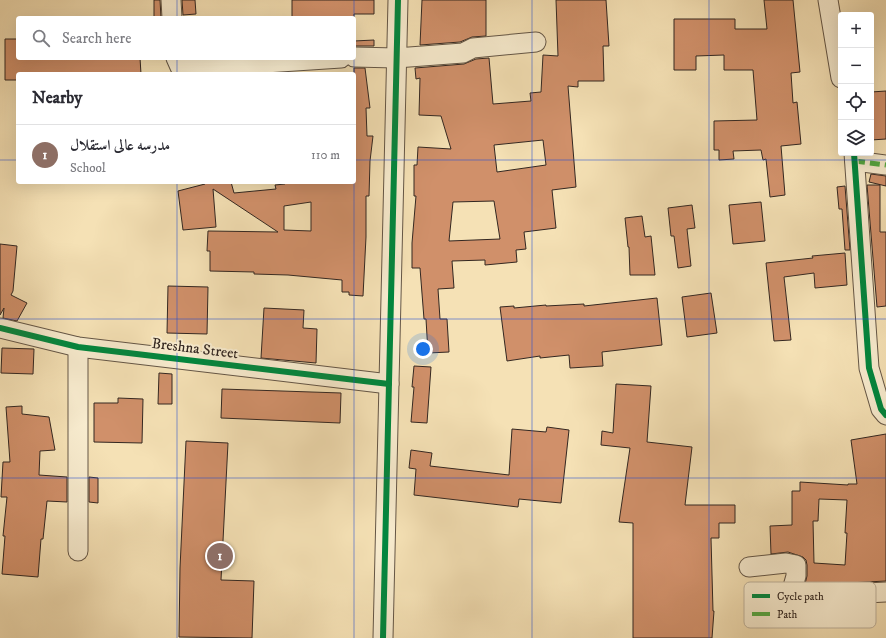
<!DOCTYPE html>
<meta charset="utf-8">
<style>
:root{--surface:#fff;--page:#f7f7f7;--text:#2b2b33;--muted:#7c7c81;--line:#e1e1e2;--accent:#8f2418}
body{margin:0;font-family:"IM FELL DW Pica",Amiri,serif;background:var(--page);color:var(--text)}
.controls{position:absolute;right:12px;top:12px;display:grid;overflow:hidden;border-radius:4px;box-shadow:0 4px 16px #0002}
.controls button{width:36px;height:36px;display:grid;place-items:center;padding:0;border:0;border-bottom:1px solid var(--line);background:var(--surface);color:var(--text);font:20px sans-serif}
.you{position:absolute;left:423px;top:349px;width:14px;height:14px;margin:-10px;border:3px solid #fff;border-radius:50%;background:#1a73e8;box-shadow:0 0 0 6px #1a73e833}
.badge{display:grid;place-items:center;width:26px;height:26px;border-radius:50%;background:var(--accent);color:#fff;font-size:13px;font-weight:700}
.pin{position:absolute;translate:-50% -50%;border:2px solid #fff;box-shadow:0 1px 4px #0006}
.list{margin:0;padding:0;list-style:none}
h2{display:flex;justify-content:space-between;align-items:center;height:52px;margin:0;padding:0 16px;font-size:17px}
h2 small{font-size:13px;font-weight:400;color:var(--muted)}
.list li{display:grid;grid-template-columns:26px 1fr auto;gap:12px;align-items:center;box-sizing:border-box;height:60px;padding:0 16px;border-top:1px solid var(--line)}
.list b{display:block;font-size:15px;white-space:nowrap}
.list p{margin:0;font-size:13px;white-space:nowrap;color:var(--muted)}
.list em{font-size:13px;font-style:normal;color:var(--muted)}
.icon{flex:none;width:22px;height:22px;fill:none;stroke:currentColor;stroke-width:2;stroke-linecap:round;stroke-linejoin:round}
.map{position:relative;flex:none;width:886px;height:638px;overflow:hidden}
.search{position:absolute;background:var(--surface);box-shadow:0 4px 16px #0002;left:16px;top:16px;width:340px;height:44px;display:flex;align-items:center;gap:10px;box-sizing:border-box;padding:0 14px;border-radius:4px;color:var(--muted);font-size:15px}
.panel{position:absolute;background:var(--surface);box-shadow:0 4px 16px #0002;left:16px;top:72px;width:340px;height:112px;border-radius:4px}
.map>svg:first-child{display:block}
.building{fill:#d0906a;stroke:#332721;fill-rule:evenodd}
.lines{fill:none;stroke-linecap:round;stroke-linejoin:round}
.minor-casing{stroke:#645646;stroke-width:21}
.minor{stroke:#f8eccf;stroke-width:19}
.quiet{stroke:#54aa43;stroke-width:5;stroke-dasharray:10 5;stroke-linecap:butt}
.cycleway-casing{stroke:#f8eccf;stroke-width:8}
.cycleway{stroke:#00873e;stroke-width:6}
.grid{fill:none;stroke:#1d4ed8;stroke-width:1;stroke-opacity:0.55}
.labels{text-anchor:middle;stroke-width:4;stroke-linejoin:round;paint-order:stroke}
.street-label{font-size:15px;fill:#332721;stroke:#f8eccf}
.key{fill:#f8eccf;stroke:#bdb19b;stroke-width:1}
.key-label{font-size:11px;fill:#332721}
</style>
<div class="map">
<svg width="886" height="638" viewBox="0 0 886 638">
<rect width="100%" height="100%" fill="#f5e1b5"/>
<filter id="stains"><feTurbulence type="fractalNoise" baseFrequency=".005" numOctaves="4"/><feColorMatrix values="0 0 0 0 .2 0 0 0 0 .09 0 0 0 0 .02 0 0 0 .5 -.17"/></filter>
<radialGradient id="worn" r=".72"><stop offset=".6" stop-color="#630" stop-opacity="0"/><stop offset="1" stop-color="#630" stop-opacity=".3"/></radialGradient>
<g class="building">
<path d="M 154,0 L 160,0 L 161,18 L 154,18 Z"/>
<path d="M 182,0 L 195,0 L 196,14 L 183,15 Z"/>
<path d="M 292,0 L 374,0 L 374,14 L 354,14 L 354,18 L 292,18 Z"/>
<path d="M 422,0 L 486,0 L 486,36 L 472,37 L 460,42 L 420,45 Z"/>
<path d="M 556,0 L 606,0 L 609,46 L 603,46 L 604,81 L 578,81 L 578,87 L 568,86 L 576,187 L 552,190 L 556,228 L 524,232 L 526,249 L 516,250 L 517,262 L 485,265 L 485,260 L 452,261 L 454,288 L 438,289 L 440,319 L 447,319 L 449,352 L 428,353 L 426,319 L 424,319 L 420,268 L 412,268 L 412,243 L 416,196 L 414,196 L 414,165 L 417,165 L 418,147 L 451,149 L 441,116 L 419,115 L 420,78 L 416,79 L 415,68 L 464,64 L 476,59 L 489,58 L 493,104 L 531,101 L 530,93 L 541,92 L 543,55 L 558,56 ZM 543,140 L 546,165 L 497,172 L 494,145 ZM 494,201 L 500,239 L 449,241 L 453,202 Z"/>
<path d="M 764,0 L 793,0 L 800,72 L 791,73 L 793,103 L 797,102 L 801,144 L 781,146 L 785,195 L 770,197 L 766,159 L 763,160 L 761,150 L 733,151 L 734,159 L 719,160 L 719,150 L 714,150 L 714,121 L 757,120 L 753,70 L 724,70 L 724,55 L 696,56 L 696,70 L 674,70 L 674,19 L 735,19 L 735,29 L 767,29 Z"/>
<path d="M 5,39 L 18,39 L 18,58 L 140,58 L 141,74 L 18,74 L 18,80 L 5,80 Z"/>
<path d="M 374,40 L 374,46 L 354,46 L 354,41 Z"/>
<path d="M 354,68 L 365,68 L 370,108 L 366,108 L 367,136 L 373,136 L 370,161 L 369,196 L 366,196 L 366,237 L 363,296 L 349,295 L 349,292 L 342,292 L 342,280 L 288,275 L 254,274 L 254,272 L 210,271 L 210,251 L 207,251 L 208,231 L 278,232 L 213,189 L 216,227 L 183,230 L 178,191 L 205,184 L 202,182 L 231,182 L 234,193 L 276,189 L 275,185 L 285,184 L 285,182 L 354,182 ZM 311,202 L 311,231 L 284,230 L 284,206 Z"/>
<path d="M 886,91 L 886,139 L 871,140 L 871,92 Z"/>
<path d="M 871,174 L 886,176 L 886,186 L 869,182 Z"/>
<path d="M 867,185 L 880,185 L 880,232 L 886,232 L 886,306 L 877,307 Z"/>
<path d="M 845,186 L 850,250 L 845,250 L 842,209 L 839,209 L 837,187 Z"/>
<path d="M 761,202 L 765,241 L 733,244 L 729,205 Z"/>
<path d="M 692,205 L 695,228 L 687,229 L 691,266 L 678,268 L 674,236 L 671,236 L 668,208 Z"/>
<path d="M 642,216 L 645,237 L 651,236 L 655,275 L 630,275 L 629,247 L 628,247 L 625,218 Z"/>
<path d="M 0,244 L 17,246 L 13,291 L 11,295 L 27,303 L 17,321 L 3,318 L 4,308 L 0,315 Z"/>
<path d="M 845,253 L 847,285 L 815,288 L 814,273 L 784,277 L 791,340 L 774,341 L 766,263 L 813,258 L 812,256 Z"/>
<path d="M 168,286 L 208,287 L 207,334 L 167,333 Z"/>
<path d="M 711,293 L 717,333 L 687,337 L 682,297 Z"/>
<path d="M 657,298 L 662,345 L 602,352 L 603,366 L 570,368 L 569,355 L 540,358 L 540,356 L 507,361 L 500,307 L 514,306 L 514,308 L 546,305 L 546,306 L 584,304 L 584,306 Z"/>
<path d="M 264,308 L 304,310 L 303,328 L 317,329 L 316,363 L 261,358 Z"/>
<path d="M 2,348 L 34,349 L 33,374 L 1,373 Z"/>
<path d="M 414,366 L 431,367 L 427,423 L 411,422 L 414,387 L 412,387 Z"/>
<path d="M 159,373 L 172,374 L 172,404 L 158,404 Z"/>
<path d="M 616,384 L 651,386 L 647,442 L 692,447 L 685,505 L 735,505 L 735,523 L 719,523 L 719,538 L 711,538 L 713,611 L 714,611 L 712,638 L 633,638 L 633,523 L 619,522 L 630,448 L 601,445 L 602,431 L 613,433 Z"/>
<path d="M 222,389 L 341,393 L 340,423 L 221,418 Z"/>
<path d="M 118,398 L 143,399 L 142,443 L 94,442 L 94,403 L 118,403 Z"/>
<path d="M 22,406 L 22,414 L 49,417 L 55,450 L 40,451 L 39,475 L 67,477 L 67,502 L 47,501 L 43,539 L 41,539 L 38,577 L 2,574 L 5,536 L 3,536 L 7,497 L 1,497 L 3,462 L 10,462 L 6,407 Z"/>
<path d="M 547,427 L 569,430 L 561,503 L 519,499 L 518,507 L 414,495 L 416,469 L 409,468 L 411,450 L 432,453 L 430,466 L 509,475 L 512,429 L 546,432 Z"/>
<path d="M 886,434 L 886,581 L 810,585 L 805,584 L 807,576 L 807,565 L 806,560 L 803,557 L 788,552 L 771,554 L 770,526 L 792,525 L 792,491 L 800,491 L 800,482 L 848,485 L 848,484 L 857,484 L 851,440 ZM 819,499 L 847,500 L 845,533 L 847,533 L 845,565 L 814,563 L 813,521 L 818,521 Z"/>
<path d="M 186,441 L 228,443 L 221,580 L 254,581 L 252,638 L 179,637 L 180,568 Z"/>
<path d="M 89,477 L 98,478 L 98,503 L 89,502 Z"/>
</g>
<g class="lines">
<defs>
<g id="minor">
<path d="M 171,0 L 172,18"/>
<path d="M 828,0 L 841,78"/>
<path d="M 354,57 L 396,58 L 463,53 L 473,48 L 536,42"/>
<path d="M 176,58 L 180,67 L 191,68 L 341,58"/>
<path d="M 854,153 L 869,368 L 881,409 L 886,415"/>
<path d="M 855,161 L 886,165"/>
<path d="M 0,328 L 78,347 L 389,384"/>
<path d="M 78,347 L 78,551"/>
<path d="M 749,567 L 786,563 L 796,565 L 796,576 L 792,590 L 798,594 L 809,596 L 886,592"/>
<path d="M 383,638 L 398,0"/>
</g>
</defs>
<use href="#minor" class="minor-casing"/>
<use href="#minor" class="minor"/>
<path class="quiet" d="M 855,161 L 886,165"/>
<defs>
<g id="cycleway">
<path d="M 854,153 L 869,368 L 881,409 L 886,415"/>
<path d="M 0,328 L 78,347 L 389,384"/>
<path d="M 383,638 L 398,0"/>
</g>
</defs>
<use href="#cycleway" class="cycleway-casing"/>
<use href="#cycleway" class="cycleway"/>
</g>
<path class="grid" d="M 177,0 L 177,18M 354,0 L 354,638M 532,0 L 532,638M 709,0 L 709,638M 177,58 L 177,74M 0,160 L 18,160M 354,160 L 886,160M 177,182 L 177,638M 0,319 L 886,319M 0,478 L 886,478"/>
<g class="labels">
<g class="street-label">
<text transform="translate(195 348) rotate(7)" y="5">Breshna Street</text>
</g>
</g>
<rect x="744" y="582" width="132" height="46" rx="6" class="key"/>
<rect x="752" y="594" width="18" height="4" fill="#00873e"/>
<rect x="752" y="612" width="18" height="4" fill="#54aa43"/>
<g class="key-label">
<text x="777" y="600">Cycle path</text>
<text x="777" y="618">Path</text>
</g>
<rect width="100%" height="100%" filter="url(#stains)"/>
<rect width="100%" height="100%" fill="url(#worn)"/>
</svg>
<div class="controls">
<button>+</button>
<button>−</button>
<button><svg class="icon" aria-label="locate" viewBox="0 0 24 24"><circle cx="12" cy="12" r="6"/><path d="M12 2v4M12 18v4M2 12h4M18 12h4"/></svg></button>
<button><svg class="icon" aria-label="layers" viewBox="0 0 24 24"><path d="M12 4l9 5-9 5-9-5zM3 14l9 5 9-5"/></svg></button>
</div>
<div class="you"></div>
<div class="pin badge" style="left:220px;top:556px;background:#8d6e63">1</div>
<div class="search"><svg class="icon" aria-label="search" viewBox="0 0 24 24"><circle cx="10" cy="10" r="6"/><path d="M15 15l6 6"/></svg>Search here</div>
<section class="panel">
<h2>Nearby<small></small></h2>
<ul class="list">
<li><span class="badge" style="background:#8d6e63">1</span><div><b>مدرسه عالی استقلال</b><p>School</p></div><em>110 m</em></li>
</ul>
</section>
</div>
